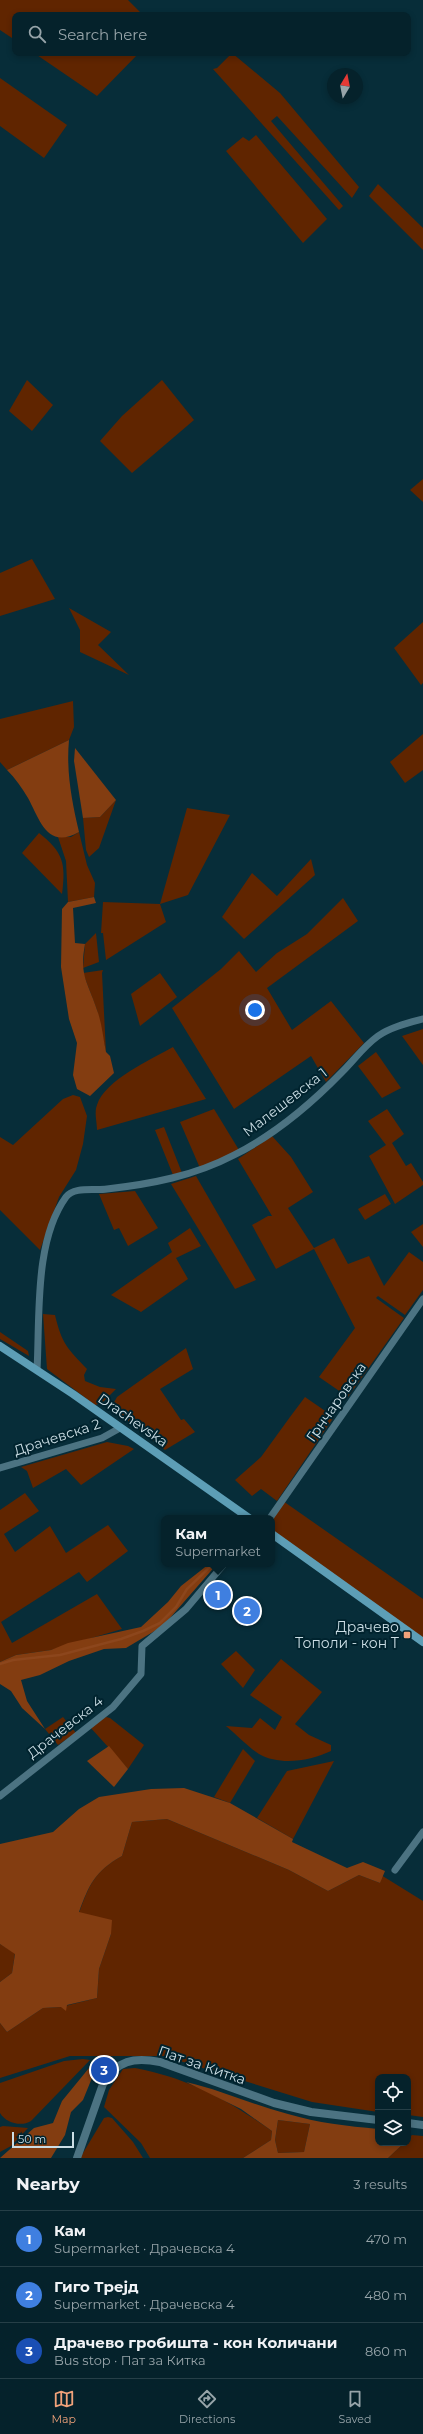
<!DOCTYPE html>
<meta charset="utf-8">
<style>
:root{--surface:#05222b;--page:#132f37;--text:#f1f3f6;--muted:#97a4a9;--line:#263f47;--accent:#f0a27a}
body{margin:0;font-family:Montserrat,sans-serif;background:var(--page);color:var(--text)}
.controls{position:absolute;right:12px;bottom:12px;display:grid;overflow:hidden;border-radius:8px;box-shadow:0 2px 6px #0003}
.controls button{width:36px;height:36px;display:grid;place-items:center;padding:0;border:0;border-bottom:1px solid var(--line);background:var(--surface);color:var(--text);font:20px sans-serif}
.compass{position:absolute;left:327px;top:68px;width:36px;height:36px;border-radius:50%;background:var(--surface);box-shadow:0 2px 6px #0003;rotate:10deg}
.scale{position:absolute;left:12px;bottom:10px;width:62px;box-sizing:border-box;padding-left:4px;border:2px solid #cbdee5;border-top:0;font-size:11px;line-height:14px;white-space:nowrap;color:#cbdee5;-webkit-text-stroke:3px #00232e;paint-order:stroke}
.you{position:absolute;left:255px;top:1010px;width:14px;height:14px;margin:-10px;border:3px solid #fff;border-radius:50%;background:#1a73e8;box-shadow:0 0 0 6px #1a73e833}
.badge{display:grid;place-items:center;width:26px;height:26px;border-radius:50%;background:var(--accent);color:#fff;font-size:13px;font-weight:700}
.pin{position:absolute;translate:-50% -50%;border:2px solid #fff;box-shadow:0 1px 4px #0006}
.popup{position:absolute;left:161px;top:1515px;width:114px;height:52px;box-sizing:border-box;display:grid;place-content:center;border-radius:8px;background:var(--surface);filter:drop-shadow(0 1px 3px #0005);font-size:13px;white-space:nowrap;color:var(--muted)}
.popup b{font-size:15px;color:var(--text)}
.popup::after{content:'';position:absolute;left:50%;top:100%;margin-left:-8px;border:8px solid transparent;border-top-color:var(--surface)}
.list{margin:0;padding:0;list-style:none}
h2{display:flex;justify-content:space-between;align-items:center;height:52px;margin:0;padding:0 16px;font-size:17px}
h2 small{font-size:13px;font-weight:400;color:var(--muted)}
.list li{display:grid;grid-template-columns:26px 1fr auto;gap:12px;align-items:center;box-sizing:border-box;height:56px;padding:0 16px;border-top:1px solid var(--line)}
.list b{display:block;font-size:15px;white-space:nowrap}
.list p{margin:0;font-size:13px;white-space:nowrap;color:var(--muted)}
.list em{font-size:13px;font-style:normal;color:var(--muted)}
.icon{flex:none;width:22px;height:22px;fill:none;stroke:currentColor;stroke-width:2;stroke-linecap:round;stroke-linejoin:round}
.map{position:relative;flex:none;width:423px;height:2158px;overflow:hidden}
.search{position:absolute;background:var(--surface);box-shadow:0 2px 6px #0003;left:12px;right:12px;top:12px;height:44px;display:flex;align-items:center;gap:10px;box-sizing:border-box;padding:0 14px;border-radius:8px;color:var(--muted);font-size:15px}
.sheet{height:220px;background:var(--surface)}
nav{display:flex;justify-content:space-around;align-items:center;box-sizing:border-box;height:56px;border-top:1px solid var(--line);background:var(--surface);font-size:11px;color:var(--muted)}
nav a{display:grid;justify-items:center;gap:2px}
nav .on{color:var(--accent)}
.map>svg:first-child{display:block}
.green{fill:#602500}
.forest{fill:#833d11;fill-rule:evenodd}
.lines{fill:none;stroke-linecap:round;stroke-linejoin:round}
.stream{stroke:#8c461c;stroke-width:2.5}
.minor{stroke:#4c7382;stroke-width:7}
.tertiary{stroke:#4c7382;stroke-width:8}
.secondary{stroke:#5d9eb6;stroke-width:8}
.poi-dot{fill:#f0a27a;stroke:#00232e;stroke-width:1.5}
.labels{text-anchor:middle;stroke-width:4;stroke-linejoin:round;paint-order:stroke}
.street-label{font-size:14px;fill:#cbdee5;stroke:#00232e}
.poi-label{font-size:14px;fill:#cbdee5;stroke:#00232e;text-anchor:end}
</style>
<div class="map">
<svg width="423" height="2158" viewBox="0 0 423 2158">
<rect width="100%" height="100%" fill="#072d39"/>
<g class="green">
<path d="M 0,0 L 128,0 L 143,15 L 15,15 L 15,40 L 0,30 Z"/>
<path d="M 34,53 L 139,53 L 97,96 Z"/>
<path d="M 232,53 L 280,93 L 359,187 L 352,198 L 277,116 L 271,121 L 343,206 L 339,210 L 213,69 L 217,68 Z"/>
<path d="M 0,78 L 67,125 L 44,158 L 0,126 Z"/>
<path d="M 256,135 L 327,219 L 303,243 L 226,151 L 243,137 L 249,141 Z"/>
<path d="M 378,184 L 423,228 L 423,250 L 369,196 Z"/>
<path d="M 27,380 L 53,405 L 32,431 L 9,411 Z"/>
<path d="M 162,380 L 194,420 L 132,473 L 100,441 L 122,416 Z"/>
<path d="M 423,479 L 423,502 L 410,490 Z"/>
<path d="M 32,559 L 55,599 L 0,616 L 0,573 Z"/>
<path d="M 69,608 L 111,632 L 98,645 L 129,675 L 80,652 L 80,630 Z"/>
<path d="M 423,622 L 423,683 L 421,685 L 394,648 Z"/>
<path d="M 73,701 L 74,727 L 69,740 L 7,770 L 0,762 L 0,719 Z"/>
<path d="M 423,734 L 423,770 L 405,783 L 390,762 Z"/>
<path d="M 116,800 L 99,848 L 89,857 L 86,850 L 83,818 L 100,817 Z"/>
<path d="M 187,808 L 230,815 L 188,895 L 160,904 L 166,922 L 106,960 L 103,933 L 101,933 L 103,902 L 160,904 Z"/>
<path d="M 79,832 L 87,865 L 95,883 L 94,897 L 68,902 L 66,861 L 58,837 L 71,837 Z"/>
<path d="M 39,833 C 63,852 66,863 62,894 L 22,853 Z"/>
<path d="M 311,859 L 315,875 L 244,939 L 222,917 L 252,873 L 277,896 Z"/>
<path d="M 343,898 L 358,921 L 267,988 L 292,1030 L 331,1001 L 364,1043 L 326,1082 L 311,1056 L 234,1109 L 172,1008 L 221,969 L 239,951 L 256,972 L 277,953 L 307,934 Z"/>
<path d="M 96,933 L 99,962 L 83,968 L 85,944 Z"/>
<path d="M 103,970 L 102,973 L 106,1052 L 97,1010 L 83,973 Z"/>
<path d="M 160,973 L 177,997 L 140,1026 L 131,994 Z"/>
<path d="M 423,1029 L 423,1065 L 402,1036 Z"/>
<path d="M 173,1047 L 206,1099 L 97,1130 C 97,1122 94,1112 97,1105 C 105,1080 150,1060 173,1047 Z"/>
<path d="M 376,1052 L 401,1088 L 382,1098 L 358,1066 Z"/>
<path d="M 73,1095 L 80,1097 L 87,1116 L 83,1144 L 76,1170 L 59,1197 L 40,1250 L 0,1210 L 0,1137 L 13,1145 L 63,1099 Z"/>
<path d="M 214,1109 L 239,1150 L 200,1168 L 180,1122 Z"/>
<path d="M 387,1109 L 404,1134 L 392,1143 L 406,1166 L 411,1163 L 423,1182 L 423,1185 L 395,1204 L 369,1156 L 386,1145 L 368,1121 Z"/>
<path d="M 164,1127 L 182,1173 L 173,1175 L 155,1130 Z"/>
<path d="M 272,1136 L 291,1157 L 313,1192 L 288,1208 L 314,1248 L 334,1238 L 348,1264 L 369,1256 L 384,1286 L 409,1252 L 423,1262 L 423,1290 L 405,1315 L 378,1296 L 376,1298 L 404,1318 L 348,1397 L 319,1377 L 355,1328 L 314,1249 L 276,1269 L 252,1225 L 268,1216 L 272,1216 L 238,1159 Z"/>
<path d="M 196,1176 L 256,1280 L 235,1289 L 171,1184 Z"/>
<path d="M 135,1191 L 158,1228 L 128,1246 L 119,1228 L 114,1230 L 99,1194 Z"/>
<path d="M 385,1194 L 391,1204 L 365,1220 L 358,1209 Z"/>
<path d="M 423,1224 L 423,1247 L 411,1232 Z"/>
<path d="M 190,1228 L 201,1246 L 176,1258 L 188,1279 L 141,1312 L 111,1295 L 172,1252 L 168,1243 Z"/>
<path d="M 43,1314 L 55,1315 C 62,1344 67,1348 87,1369 L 84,1375 L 85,1381 L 100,1387 L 116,1389 L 102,1403 L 95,1405 L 47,1369 Z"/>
<path d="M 0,1332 L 28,1351 L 29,1356 L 0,1339 Z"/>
<path d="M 186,1348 L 193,1369 L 160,1389 L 181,1420 L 184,1419 L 195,1432 L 165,1450 L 111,1408 L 117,1397 Z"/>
<path d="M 305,1397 L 334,1417 L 277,1501 L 261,1489 L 252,1496 L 235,1480 L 261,1457 L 290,1417 L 301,1425 L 290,1417 Z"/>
<path d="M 107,1442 L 128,1446 L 134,1449 L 81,1485 L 66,1469 L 33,1488 L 27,1471 L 21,1467 Z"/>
<path d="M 25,1493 L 39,1511 L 4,1534 L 15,1552 L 50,1526 L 66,1553 L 108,1525 L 128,1551 L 87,1582 L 79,1572 L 1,1622 L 12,1643 L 97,1594 L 122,1629 L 51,1650 L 16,1655 L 0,1662 L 0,1510 Z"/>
<path d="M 283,1501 L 423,1599 L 423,1643 L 272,1534 L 272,1518 Z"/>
<path d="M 236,1651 L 255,1670 L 243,1688 L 221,1664 Z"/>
<path d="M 281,1659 L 322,1692 L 295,1724 L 309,1735 L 331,1745 L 331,1751 C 310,1761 280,1766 259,1754 C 248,1747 237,1735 226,1726 L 252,1728 L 260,1718 L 275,1730 L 282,1717 L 250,1695 Z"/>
<path d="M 63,1717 L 76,1733 L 58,1745 L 45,1729 Z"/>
<path d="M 106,1717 L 110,1718 L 144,1745 L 128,1769 L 90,1727 Z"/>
<path d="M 243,1749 L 255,1761 L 230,1803 L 214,1797 Z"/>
<path d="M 334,1761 L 293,1839 L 257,1818 L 287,1771 Z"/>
<path d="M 167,1819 L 289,1870 L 328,1891 L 359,1875 L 380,1883 L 381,1875 L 423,1901 L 423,2117 L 408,2115 L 408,2077 L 378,2077 L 378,2112 L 312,2102 L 164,2056 L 70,2056 L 0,2078 L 0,2023 L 7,2032 L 43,2008 L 61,2007 L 97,1998 L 99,1969 L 111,1934 L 79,1913 C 89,1885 95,1871 122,1856 L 132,1822 Z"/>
<path d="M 0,1944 L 15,1953 L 12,1973 L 0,1982 Z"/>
<path d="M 83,2059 L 90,2060 L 31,2121 C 21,2127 6,2123 0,2113 L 0,2083 L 64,2061 Z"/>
<path d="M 135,2068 C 188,2078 228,2100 272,2131 L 271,2140 L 243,2158 L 150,2158 L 141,2143 L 104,2107 L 109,2090 L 123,2069 Z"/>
<path d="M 108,2117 L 112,2118 L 133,2142 L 143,2158 L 80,2158 L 104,2118 Z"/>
<path d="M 278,2120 L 310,2124 L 304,2152 L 278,2153 L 275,2140 Z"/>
<path d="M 3,2126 L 28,2128 L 11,2146 L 0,2152 L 0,2127 Z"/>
<path d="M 412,2135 L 423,2136 L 423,2158 L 388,2158 L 404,2143 L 408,2143 L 408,2139 Z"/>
</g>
<g class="forest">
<path d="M 69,740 C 66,772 72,802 79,832 C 47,850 40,820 28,798 C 22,788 15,778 7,770 Z"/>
<path d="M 75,748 L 116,800 L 100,817 L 83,818 L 74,761 Z"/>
<path d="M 94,897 L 96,903 L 73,908 L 75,943 L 85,944 C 79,976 88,982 97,1010 C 102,1023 103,1038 106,1052 L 110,1056 L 114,1073 L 90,1096 L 77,1089 L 73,1075 L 77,1043 L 69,1019 L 61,967 L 62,909 L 68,902 Z"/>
<path d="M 209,1564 L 217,1564 L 163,1626 L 126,1648 L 104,1649 L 69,1661 L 40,1675 L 21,1680 L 27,1701 L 45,1729 L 22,1708 L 11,1691 L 0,1684 L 0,1662 L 16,1655 L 51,1650 L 68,1643 L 141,1627 L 168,1602 L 181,1586 Z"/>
<path d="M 109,1746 L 128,1769 L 114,1787 L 87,1761 Z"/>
<path d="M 184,1788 L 230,1803 L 293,1839 L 292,1842 L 347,1868 L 363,1862 L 385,1871 L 380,1883 L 359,1875 L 328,1891 L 289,1870 L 167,1819 L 132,1822 L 122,1856 C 95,1871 89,1885 79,1912 L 112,1920 L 111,1934 L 99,1969 L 97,1998 L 67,2005 L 66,2011 L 61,2007 L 43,2008 L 7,2032 L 0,2023 L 0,1982 L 12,1973 L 15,1954 L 0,1944 L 0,1844 L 53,1832 L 79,1809 L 99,1797 L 151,1789 Z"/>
<path d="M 89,2068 L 94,2073 L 83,2100 L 71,2112 L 65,2135 L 51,2158 L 0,2158 L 34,2128 L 53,2123 L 62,2101 Z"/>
<path d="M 186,2082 C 221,2090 253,2105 288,2114 C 318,2123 347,2126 378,2129 L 378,2143 L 404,2143 L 388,2158 L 243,2158 L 271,2140 L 272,2131 L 241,2109 ZM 278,2120 L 310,2124 L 304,2152 L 278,2153 L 275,2140 Z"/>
</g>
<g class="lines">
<path class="stream" d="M 0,1664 L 13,1660 L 60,1655 L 121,1639 L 143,1631 L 160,1623 L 176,1607 L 187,1589 L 213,1564"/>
<g class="minor">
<path d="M 37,1370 C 40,1317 34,1241 66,1197 C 74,1186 95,1191 107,1189 C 151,1184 194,1176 234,1155 C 274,1135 311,1104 342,1072 C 354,1060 364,1046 378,1036 C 391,1027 408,1023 423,1019"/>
<path d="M 0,1468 L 102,1438 L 120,1428"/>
<path d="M 270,1518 L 423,1299"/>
<path d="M 0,1796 L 113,1707 L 141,1674 L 142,1646 L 186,1609 L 224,1564"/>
<path d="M 395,1870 L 423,1832"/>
</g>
<g class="tertiary">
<path d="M 408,2123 L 423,2125"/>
<path d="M 77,2158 L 103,2084 C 117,2060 134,2057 160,2062 L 274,2103 L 311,2112 L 378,2120"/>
</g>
<g class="secondary">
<path d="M 0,1346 L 73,1394 L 249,1518"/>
<path d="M 272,1534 L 423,1642"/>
</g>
</g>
<rect class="poi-dot" x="403" y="1631" width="8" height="8" rx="2"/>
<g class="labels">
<g class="street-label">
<text transform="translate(285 1102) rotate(-38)" y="5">Малешевска 1</text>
<text transform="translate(336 1402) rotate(-55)" y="5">Грнчаровска</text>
<text transform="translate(133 1420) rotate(35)" y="5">Drachevska</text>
<text transform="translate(57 1437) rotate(-18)" y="5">Драчевска 2</text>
<text transform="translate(65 1727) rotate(-38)" y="5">Драчевска 4</text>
<text transform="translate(202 2065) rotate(19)" y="5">Пат за Китка</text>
</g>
<g class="poi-label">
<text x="399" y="1632">Драчево<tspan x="399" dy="16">Тополи - кон Т</tspan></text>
</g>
</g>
</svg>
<div class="controls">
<button><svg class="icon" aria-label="locate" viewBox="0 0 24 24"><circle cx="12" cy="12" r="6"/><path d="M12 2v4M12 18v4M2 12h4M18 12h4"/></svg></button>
<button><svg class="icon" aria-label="layers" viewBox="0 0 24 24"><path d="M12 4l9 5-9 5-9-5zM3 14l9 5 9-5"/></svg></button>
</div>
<svg class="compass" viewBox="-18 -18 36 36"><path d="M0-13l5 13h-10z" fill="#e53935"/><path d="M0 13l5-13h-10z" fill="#97a4a9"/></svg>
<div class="scale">50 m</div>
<div class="you"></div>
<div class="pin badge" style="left:218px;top:1595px;background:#3f7fe0">1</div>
<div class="popup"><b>Кам</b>Supermarket</div>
<div class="pin badge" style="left:247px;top:1611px;background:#3f7fe0">2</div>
<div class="pin badge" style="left:104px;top:2070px;background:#1a4fb4">3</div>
<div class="search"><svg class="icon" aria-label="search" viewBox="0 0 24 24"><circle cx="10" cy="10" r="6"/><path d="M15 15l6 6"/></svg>Search here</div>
</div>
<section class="sheet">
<h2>Nearby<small>3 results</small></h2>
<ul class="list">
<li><span class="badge" style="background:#3f7fe0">1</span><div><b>Кам</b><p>Supermarket · Драчевска 4</p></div><em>470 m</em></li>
<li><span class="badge" style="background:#3f7fe0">2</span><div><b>Гиго Трејд</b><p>Supermarket · Драчевска 4</p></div><em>480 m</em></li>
<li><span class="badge" style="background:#1a4fb4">3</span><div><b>Драчево гробишта - кон Количани</b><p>Bus stop · Пат за Китка</p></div><em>860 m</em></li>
</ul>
</section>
<nav>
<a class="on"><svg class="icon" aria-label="map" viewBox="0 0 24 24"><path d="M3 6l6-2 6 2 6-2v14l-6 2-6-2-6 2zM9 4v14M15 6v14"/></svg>Map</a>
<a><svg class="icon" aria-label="directions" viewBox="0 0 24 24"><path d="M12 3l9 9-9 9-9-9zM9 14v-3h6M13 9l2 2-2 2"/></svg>Directions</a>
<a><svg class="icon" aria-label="saved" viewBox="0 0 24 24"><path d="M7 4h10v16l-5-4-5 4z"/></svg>Saved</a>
</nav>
